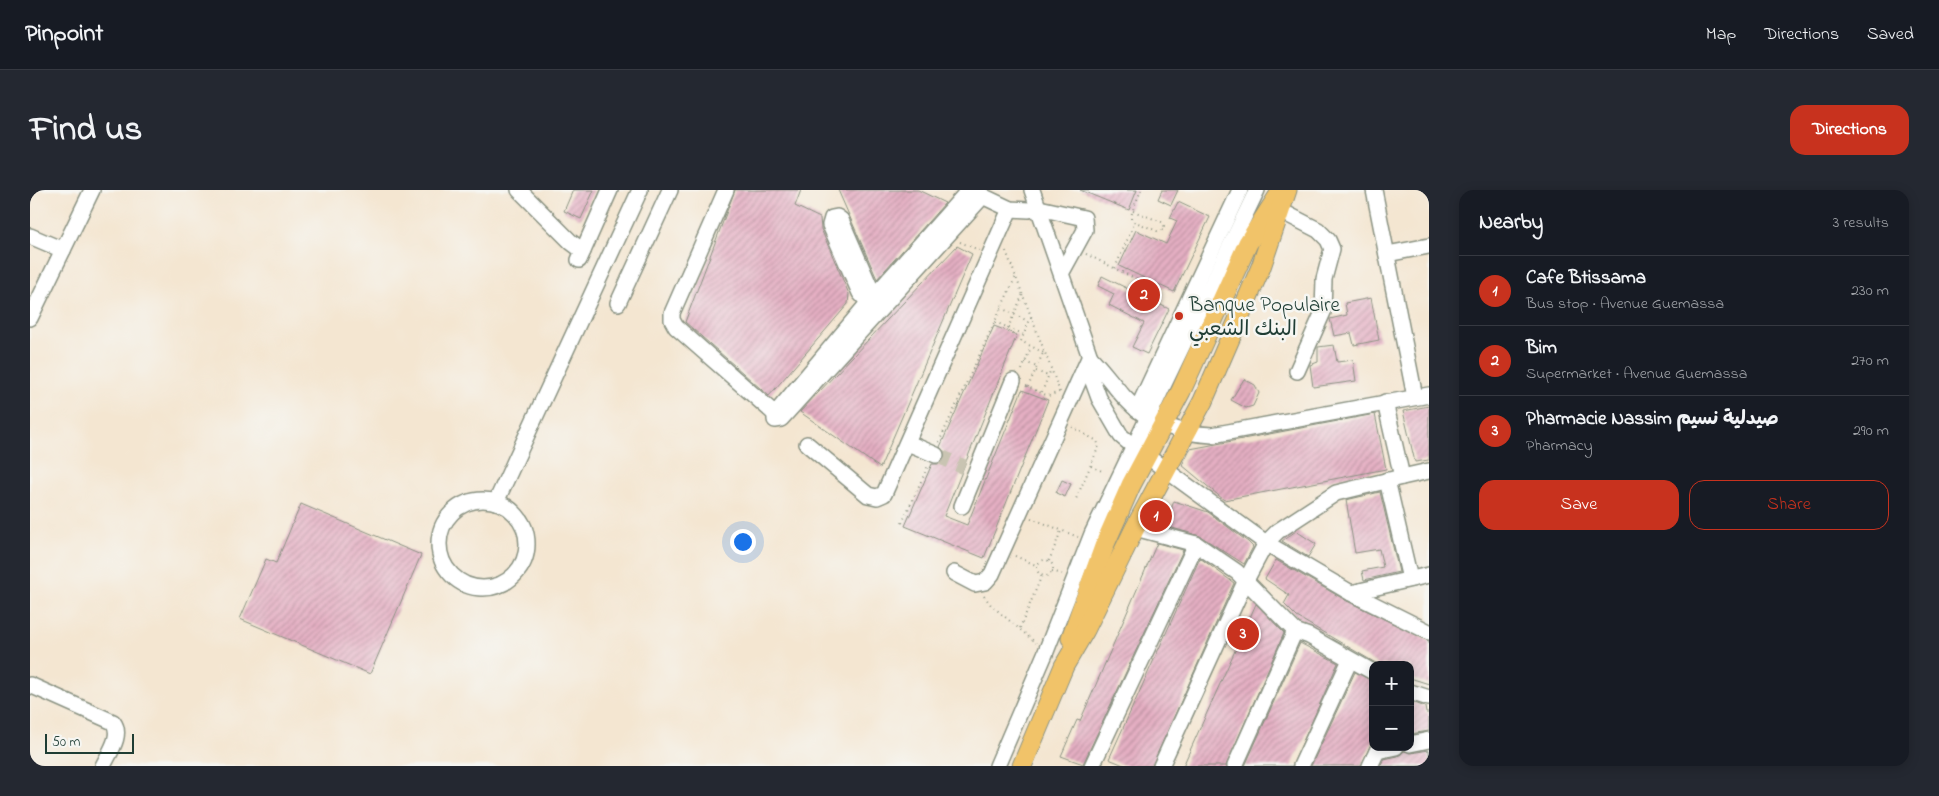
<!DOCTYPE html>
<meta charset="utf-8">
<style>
:root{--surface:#171b24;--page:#242831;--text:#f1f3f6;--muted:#9ea1a6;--line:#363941;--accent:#c8321e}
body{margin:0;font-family:"Indie Flower","Playpen Sans Arabic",sans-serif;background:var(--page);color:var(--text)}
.controls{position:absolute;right:15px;bottom:15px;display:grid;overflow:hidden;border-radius:10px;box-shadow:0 2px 12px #0003}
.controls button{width:45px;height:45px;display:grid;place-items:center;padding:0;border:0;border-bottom:1px solid var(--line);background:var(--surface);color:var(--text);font:25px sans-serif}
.scale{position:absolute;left:15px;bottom:12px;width:89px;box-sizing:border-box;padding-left:5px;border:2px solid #1f3d34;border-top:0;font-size:14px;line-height:18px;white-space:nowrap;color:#1f3d34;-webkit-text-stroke:4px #f6f6f2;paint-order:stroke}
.you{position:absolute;left:712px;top:351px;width:18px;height:18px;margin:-12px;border:4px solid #fff;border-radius:50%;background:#1a73e8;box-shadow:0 0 0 8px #1a73e833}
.badge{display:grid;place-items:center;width:32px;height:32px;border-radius:50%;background:var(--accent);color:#fff;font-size:16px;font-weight:700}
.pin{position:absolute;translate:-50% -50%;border:2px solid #fff;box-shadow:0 1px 5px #0006}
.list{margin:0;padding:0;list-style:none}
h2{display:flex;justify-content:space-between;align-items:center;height:65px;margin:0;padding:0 20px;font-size:21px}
h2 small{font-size:16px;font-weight:400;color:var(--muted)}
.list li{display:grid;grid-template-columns:32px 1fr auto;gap:15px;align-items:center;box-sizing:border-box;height:70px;padding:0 20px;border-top:1px solid var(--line)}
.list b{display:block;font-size:19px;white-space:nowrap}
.list p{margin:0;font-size:16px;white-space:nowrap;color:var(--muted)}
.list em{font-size:16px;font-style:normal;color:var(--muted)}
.actions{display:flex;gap:10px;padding:15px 20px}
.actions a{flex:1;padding:11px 0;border:1px solid var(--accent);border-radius:15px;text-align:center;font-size:18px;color:var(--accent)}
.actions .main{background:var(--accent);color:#fff}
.map{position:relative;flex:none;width:1399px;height:576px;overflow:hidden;border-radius:15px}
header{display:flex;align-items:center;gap:30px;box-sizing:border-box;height:70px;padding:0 25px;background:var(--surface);border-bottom:1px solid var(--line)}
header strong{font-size:24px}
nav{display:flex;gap:28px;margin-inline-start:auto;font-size:18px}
.intro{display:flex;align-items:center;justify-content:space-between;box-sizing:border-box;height:120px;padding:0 30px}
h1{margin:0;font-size:35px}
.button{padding:12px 22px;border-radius:15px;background:var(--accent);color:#fff;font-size:18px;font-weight:700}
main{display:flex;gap:30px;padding:0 30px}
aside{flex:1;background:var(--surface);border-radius:15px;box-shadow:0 2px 12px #0003}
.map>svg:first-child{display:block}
.building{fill:url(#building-hatch)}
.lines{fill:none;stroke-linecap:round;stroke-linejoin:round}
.minor-tunnel{stroke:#c9c4b2;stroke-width:15;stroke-dasharray:15 8;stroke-linecap:butt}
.minor-casing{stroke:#8a9282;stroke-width:18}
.major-casing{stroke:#8a9282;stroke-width:21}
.path{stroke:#8a9282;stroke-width:2;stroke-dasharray:1 4;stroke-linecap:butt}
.minor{stroke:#fff;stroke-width:15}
.major{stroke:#f1c369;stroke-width:19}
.poi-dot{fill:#c8321e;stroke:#f6f6f2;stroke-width:2}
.labels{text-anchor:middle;stroke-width:5;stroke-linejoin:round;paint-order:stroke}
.poi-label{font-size:21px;fill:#1f3d34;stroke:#f6f6f2;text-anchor:start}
</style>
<header>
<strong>Pinpoint</strong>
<nav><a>Map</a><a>Directions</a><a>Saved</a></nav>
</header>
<div class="intro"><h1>Find us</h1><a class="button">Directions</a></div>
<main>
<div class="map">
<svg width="1399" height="576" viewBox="0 0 1399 576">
<defs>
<pattern id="building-hatch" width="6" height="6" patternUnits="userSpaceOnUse" patternTransform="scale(1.25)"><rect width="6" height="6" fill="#e5afc3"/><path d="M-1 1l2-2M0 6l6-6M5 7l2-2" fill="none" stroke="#b9909f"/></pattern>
</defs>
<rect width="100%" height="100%" fill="#f6f6f2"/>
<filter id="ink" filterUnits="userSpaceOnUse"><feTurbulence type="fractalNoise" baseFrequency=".02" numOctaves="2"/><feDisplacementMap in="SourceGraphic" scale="10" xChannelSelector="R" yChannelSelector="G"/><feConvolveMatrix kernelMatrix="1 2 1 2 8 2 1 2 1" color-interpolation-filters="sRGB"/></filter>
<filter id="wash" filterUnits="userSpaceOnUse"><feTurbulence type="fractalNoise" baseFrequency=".0096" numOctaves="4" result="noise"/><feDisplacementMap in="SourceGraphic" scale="20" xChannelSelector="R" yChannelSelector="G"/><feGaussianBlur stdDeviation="1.12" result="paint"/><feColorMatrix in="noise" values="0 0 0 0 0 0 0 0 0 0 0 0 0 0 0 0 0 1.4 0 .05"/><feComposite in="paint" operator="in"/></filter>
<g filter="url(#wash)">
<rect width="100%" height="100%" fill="#f4e6d1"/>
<g id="blocks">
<g class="building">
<path d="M 543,0 L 564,0 L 551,29 L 534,21 Z"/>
<path d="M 705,0 L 771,0 L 765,16 L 790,28 L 791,39 L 819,104 L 818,114 L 739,206 L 655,132 Z"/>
<path d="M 808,0 L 888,0 L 915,13 L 847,89 Z"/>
<path d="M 1050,0 L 1107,0 L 1099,20 Z"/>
<path d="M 1132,0 L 1148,0 L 1141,15 L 1128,9 Z"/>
<path d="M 1148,12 L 1180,27 L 1144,102 L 1089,76 L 1106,40 L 1136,54 L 1147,31 L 1140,28 Z"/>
<path d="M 927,56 L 942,64 L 850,278 L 770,222 Z"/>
<path d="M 1072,86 L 1139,119 L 1117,164 L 1102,157 L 1114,133 L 1079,115 L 1084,104 L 1068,96 Z"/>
<path d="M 1341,108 L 1349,150 L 1324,155 L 1321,143 L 1304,146 L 1300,129 L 1317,125 L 1315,113 Z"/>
<path d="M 964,136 L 987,145 L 914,326 L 937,335 L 992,200 L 1018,210 L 954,368 L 875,336 L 902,274 L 908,274 L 914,269 L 915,263 L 910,257 Z"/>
<path d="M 1304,155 L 1307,172 L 1323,170 L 1326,191 L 1283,197 L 1280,175 L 1288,172 L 1288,157 Z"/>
<path d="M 1214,189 L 1225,195 L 1229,203 L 1223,216 L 1216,218 L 1201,210 Z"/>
<path d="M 1399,216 L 1399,270 L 1385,272 L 1373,221 Z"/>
<path d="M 1345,224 L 1356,279 L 1194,310 L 1152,275 L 1160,259 Z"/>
<path d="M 1032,290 L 1041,294 L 1035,307 L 1026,303 Z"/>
<path d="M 1350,302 L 1369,382 L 1334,390 L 1332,381 L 1353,377 L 1349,359 L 1325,363 L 1316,310 Z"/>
<path d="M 1144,311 L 1178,322 L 1218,352 L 1223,357 L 1214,374 L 1170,346 L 1139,337 L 1140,335 L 1136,333 Z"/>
<path d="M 271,314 L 391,365 L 340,484 L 210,429 L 236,369 L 246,373 Z"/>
<path d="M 1266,341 L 1286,354 L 1278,367 L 1252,351 Z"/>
<path d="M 1127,353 L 1153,360 L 1053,574 L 1031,566 L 1047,530 L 1050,531 L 1058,513 Z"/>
<path d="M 1170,368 L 1204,393 L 1122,576 L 1096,576 L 1079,569 Z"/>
<path d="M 1246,370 L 1317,411 L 1399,451 L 1399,494 L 1380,488 L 1380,475 L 1349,475 L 1267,427 L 1254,414 L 1259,405 L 1235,389 Z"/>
<path d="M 1226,414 L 1254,443 L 1196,576 L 1153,576 Z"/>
<path d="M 1270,453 L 1308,473 L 1262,576 L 1215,576 Z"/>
<path d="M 1325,482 L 1343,491 L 1343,550 L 1331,576 L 1281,576 Z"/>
<path d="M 1385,513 L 1395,517 L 1396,523 L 1399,523 L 1399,541 L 1380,544 L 1380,514 Z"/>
<path d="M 1399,560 L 1399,576 L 1350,576 L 1354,569 L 1368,566 L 1374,561 L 1381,563 Z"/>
</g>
</g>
</g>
<g filter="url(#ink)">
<use href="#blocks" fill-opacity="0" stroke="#8a9282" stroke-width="1"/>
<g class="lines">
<path class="minor-tunnel" d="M 906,265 L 934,277"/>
<defs>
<g id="minor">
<path d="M 489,0 L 541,52 L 553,61"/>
<path d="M 696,0 L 642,123 L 642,130 L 646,137 L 745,224"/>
<path d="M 939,0 L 838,113 L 745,224 L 745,230 L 751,229 L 953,6"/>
<path d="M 1002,0 L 1060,167 L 1062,189 L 1069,208 L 1091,246 L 1103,256 L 1236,353 L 1321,403 L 1399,442"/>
<path d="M 1344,0 L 1385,207"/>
<path d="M 944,2 L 980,19 L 999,20 L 1009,18 L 1054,28 L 1055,40 L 1032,82"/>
<path d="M 1251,21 L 1288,40 L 1298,50 L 1302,59 L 1294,89 L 1293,122 L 1267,181"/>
<path d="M 0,46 L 33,60"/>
<path d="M 1357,64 L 1399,56"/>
<path d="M 549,70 L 580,0"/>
<path d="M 588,113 L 640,0"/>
<path d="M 845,119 L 830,103 L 800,35 L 802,28 L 807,27 L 811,30 L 840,97 L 853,110"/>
<path d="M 0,128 L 62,0"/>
<path d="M 1060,167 C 1073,180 1083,195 1095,208 C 1116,232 1151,244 1182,245 L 1399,205"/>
<path d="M 1107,220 L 1210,0"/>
<path d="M 878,253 L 906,265"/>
<path d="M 777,254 L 838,305 L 847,307 L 854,304 L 980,19"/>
<path d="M 1372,287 L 1399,281"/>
<path d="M 1357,290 L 1380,389"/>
<circle cx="453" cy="354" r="44"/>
<path d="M 466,312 L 610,0"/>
<path d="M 932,316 L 983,191"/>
<path d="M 1105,338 L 1166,354 L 1207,382 L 1265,441 L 1279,446 L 1343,482"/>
<path d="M 924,383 L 945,394 L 955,392 L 962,384 L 1059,168"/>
<path d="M 1321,403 L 1399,385"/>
<path d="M 0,495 L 83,532 C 93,545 79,563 73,576"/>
<path d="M 1380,502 L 1399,508"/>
<path d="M 1380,554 L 1399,550"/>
<path d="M 1347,561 L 1366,557"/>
<path d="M 967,576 L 1015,464 L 1062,344 L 1227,0"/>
<path d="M 1062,576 L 1166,354"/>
<path d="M 1131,576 L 1215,392 L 1236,353 L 1248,341 L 1306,303 L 1372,287 L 1355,212"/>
<path d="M 1205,576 L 1265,441"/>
<path d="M 1271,576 L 1320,470"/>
<path d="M 1340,576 L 1349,557"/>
</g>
<g id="major">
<path d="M 1041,448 L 1075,354 L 1101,295 L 1151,201 L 1218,53 L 1249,5"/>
<path d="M 992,576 L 1034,476 L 1055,440 L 1105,338 L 1173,211 L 1231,77 L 1257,0"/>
</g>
</defs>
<use href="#minor" class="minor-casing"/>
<use href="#major" class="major-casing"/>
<g class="path">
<path d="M 1103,21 L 1132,32 L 1134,36 L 1133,40 L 1127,41 L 1101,30 C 1101,20 1108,9 1111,0"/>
<path d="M 930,52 L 949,60"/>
<path d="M 976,61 L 1030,202"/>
<path d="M 1056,64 L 1126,99"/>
<path d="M 1085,78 L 1105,32"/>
<path d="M 971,118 L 998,131"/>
<path d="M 1001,127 L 991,151 L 1016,164"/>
<path d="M 965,132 L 993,144"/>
<path d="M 978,138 L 993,104"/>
<path d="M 995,172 L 1007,177"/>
<path d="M 992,180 L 1001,157"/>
<path d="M 1006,181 L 1018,186"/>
<path d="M 996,196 L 1018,206 L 1029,202"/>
<path d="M 998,197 L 1013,163"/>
<path d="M 1012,202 L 1021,179"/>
<path d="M 1042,237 L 1067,251 L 1069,256 L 1046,309"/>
<path d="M 909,252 L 986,86"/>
<path d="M 1061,276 L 1074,282"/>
<path d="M 1001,328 L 1048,347"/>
<path d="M 872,333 L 898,276"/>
<path d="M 985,366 L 1008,376"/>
<circle cx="1015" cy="378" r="8"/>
<path d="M 1019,371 L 1031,341"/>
<path d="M 1022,381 L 1032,384"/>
<path d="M 954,406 L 961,415 L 1006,453"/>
<path d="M 990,438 L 1012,385"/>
</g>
<use href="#minor" class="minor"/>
<use href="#major" class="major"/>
</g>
</g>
<circle class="poi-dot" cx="1149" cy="126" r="5"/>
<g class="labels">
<g class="poi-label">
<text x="1159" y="121">Banque Populaire<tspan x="1159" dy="24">البنك الشعبي</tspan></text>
</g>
</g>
</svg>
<div class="controls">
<button>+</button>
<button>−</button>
</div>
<div class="scale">50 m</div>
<div class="you"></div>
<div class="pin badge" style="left:1126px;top:326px">1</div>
<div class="pin badge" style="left:1114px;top:105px">2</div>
<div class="pin badge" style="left:1213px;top:444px">3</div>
</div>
<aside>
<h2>Nearby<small>3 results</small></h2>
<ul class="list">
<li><span class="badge">1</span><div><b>Cafe Btissama</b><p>Bus stop · Avenue Guemassa</p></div><em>230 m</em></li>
<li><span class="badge">2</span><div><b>Bim</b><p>Supermarket · Avenue Guemassa</p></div><em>270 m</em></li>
<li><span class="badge">3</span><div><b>Pharmacie Nassim صيدلية نسيم</b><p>Pharmacy</p></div><em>290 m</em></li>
</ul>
<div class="actions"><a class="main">Save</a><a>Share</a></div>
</aside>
</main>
